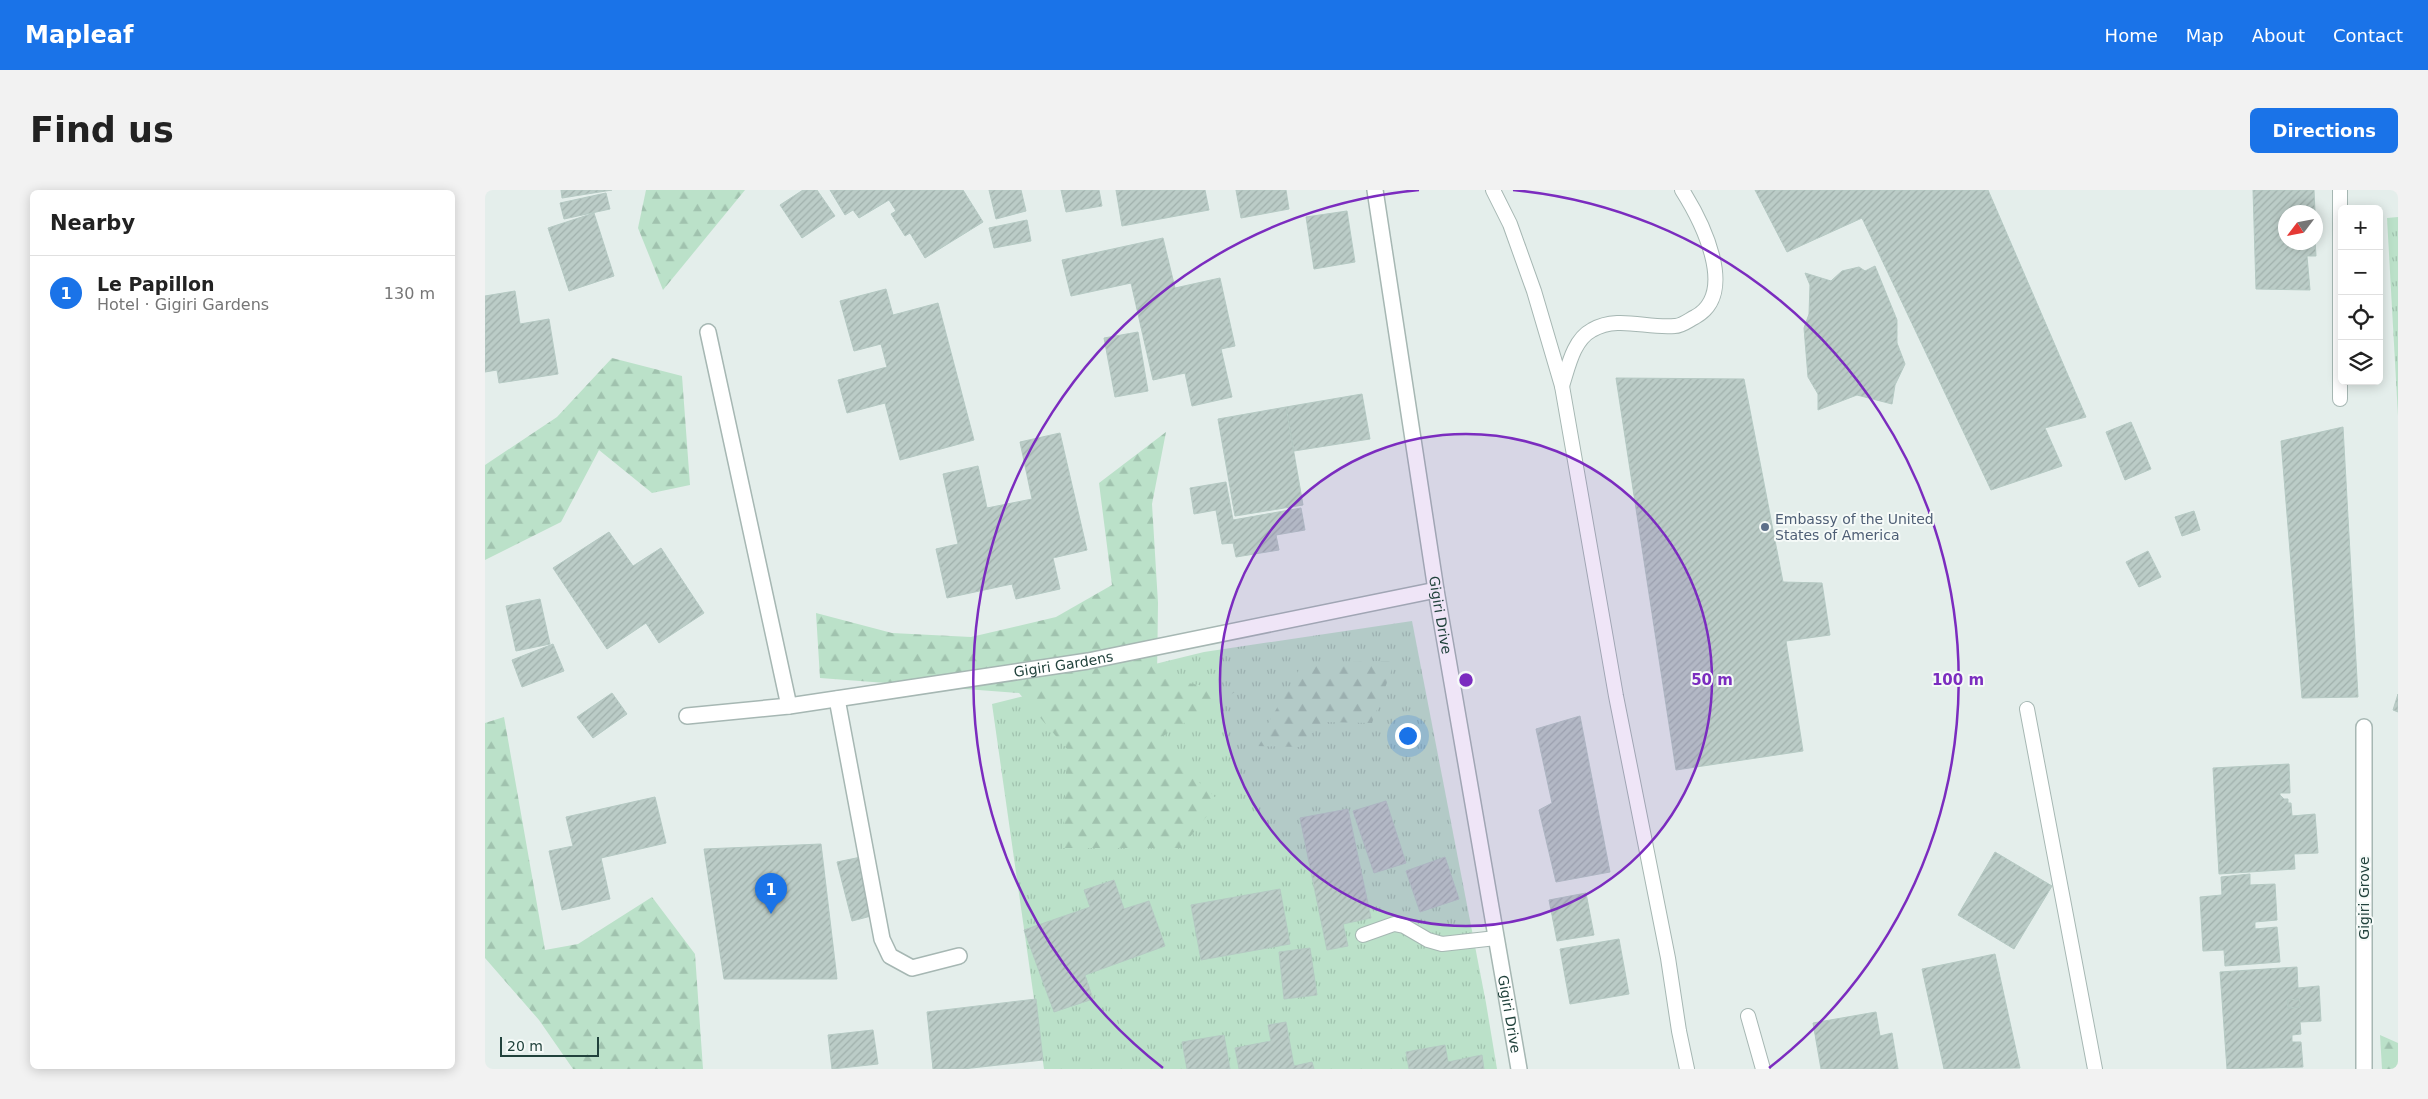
<!DOCTYPE html>
<meta charset="utf-8">
<style>
:root{--surface:#fff;--page:#f2f2f2;--text:#222;--muted:#767676;--line:#e0e0e0;--accent:#1a73e8}
body{margin:0;font-family:"DejaVu Sans",sans-serif;background:var(--page);color:var(--text)}
.controls{position:absolute;right:15px;top:15px;display:grid;overflow:hidden;border-radius:8px;box-shadow:0 2px 12px #0003}
.controls button{width:45px;height:45px;display:grid;place-items:center;padding:0;border:0;border-bottom:1px solid var(--line);background:var(--surface);color:var(--text);font:25px sans-serif}
.compass{position:absolute;left:1793px;top:15px;width:45px;height:45px;border-radius:50%;background:var(--surface);box-shadow:0 2px 12px #0003;rotate:238deg}
.scale{position:absolute;left:15px;bottom:12px;width:99px;box-sizing:border-box;padding-left:5px;border:2px solid #21423c;border-top:0;font-size:14px;line-height:18px;white-space:nowrap;color:#21423c;-webkit-text-stroke:4px #f5faf8;paint-order:stroke}
.you{position:absolute;left:922px;top:545px;width:18px;height:18px;margin:-12px;border:4px solid #fff;border-radius:50%;background:#1a73e8;box-shadow:0 0 0 8px #1a73e833}
.badge{display:grid;place-items:center;width:32px;height:32px;border-radius:50%;background:var(--accent);color:#fff;font-size:16px;font-weight:700}
.pin{position:absolute;translate:-50% -41px;filter:drop-shadow(0 1px 2px #0008)}
.pin::after{content:'';position:absolute;top:26px;width:18px;height:15px;background:inherit;clip-path:polygon(0 0,100% 0,50% 100%)}
.list{margin:0;padding:0;list-style:none}
h2{display:flex;justify-content:space-between;align-items:center;height:65px;margin:0;padding:0 20px;font-size:21px}
h2 small{font-size:16px;font-weight:400;color:var(--muted)}
.list li{display:grid;grid-template-columns:32px 1fr auto;gap:15px;align-items:center;box-sizing:border-box;height:75px;padding:0 20px;border-top:1px solid var(--line)}
.list b{display:block;font-size:19px;white-space:nowrap}
.list p{margin:0;font-size:16px;white-space:nowrap;color:var(--muted)}
.list em{font-size:16px;font-style:normal;color:var(--muted)}
.icon{flex:none;width:28px;height:28px;fill:none;stroke:currentColor;stroke-width:2;stroke-linecap:round;stroke-linejoin:round}
.map{position:relative;flex:none;width:1913px;height:879px;overflow:hidden;border-radius:8px}
header{display:flex;align-items:center;gap:30px;box-sizing:border-box;height:70px;padding:0 25px;background:var(--accent);color:#fff}
header strong{font-size:24px}
nav{display:flex;gap:28px;margin-inline-start:auto;font-size:18px}
.intro{display:flex;align-items:center;justify-content:space-between;box-sizing:border-box;height:120px;padding:0 30px}
h1{margin:0;font-size:35px}
.button{padding:12px 22px;border-radius:8px;background:var(--accent);color:#fff;font-size:18px;font-weight:700}
main{display:flex;gap:30px;padding:0 30px}
aside{flex:1;background:var(--surface);border-radius:8px;box-shadow:0 2px 12px #0003}
.map>svg:first-child{display:block}
.grass{fill:url(#grass-tufts)}
.forest{fill:url(#forest-firs)}
.building{fill:url(#building-hatch);stroke:#b5c9c3;fill-rule:evenodd}
.lines{fill:none;stroke-linecap:round;stroke-linejoin:round}
.lane-casing{stroke:#a6b7b3;stroke-width:16}
.street-casing{stroke:#a6b7b3;stroke-width:18}
.lane{stroke:#fff;stroke-width:14}
.street{stroke:#fff;stroke-width:15}
.ring{fill:none;stroke:#7b2cbf;stroke-width:2.5}
.service-dot{fill:#5c6f8a;stroke:#f5faf8;stroke-width:2}
.labels{text-anchor:middle;stroke-width:4;stroke-linejoin:round;paint-order:stroke}
.service-label{font-size:14px;fill:#4e5e75;stroke:#f5faf8;text-anchor:start}
.street-label{font-size:14px;fill:#21423c;stroke:#f5faf8}
.centre{fill:#7b2cbf;stroke:#f5faf8;stroke-width:2.5}
.ring-label{font-size:15px;text-anchor:middle;font-weight:bold;fill:#7b2cbf;stroke:#f5faf8;stroke-width:4;stroke-linejoin:round;paint-order:stroke}
</style>
<header>
<strong>Mapleaf</strong>
<nav><a>Home</a><a>Map</a><a>About</a><a>Contact</a></nav>
</header>
<div class="intro"><h1>Find us</h1><a class="button">Directions</a></div>
<main>
<aside>
<h2>Nearby<small></small></h2>
<ul class="list">
<li><span class="badge">1</span><div><b>Le Papillon</b><p>Hotel · Gigiri Gardens</p></div><em>130 m</em></li>
</ul>
</aside>
<div class="map">
<svg width="1913" height="879" viewBox="0 0 1913 879">
<defs>
<pattern id="grass-tufts" width="24" height="20" patternUnits="userSpaceOnUse" patternTransform="scale(1.25)"><rect width="24" height="20" fill="#bbe1c9"/><path d="M3 7l-1-3M5 7V3M7 7l1-3M15 17l-1-3M17 17v-4M19 17l1-3" fill="none" stroke="#a0c2ae"/></pattern>
<pattern id="forest-firs" width="22" height="20" patternUnits="userSpaceOnUse" patternTransform="scale(1.25)"><rect width="22" height="20" fill="#bbe1c9"/><path d="M5 1l3.5 6h-7zM16 11l3.5 6h-7z" fill="#a0c2ae"/></pattern>
<pattern id="building-hatch" width="6" height="6" patternUnits="userSpaceOnUse" patternTransform="scale(1.25)"><rect width="6" height="6" fill="#bbccc7"/><path d="M-1 1l2-2M0 6l6-6M5 7l2-2" fill="none" stroke="#a0b0ac"/></pattern>
</defs>
<rect width="100%" height="100%" fill="#e4eeeb"/>
<g class="grass">
<path d="M 1913,27 L 1913,226 L 1902,28 Z"/>
<path d="M 927,431 L 1001,813 L 1012,879 L 559,879 L 507,514 L 719,462 Z"/>
</g>
<g class="forest">
<path d="M 161,0 L 260,0 L 178,100 L 153,38 Z"/>
<path d="M 127,168 L 197,186 L 205,295 L 167,303 L 114,260 L 76,332 L 0,370 L 0,275 L 72,227 Z"/>
<path d="M 681,242 L 667,314 L 673,413 L 672,487 L 750,502 L 670,551 L 734,611 L 696,658 L 578,658 L 582,559 L 534,503 L 335,488 L 331,423 L 407,443 L 486,447 L 571,427 L 627,395 L 614,293 Z"/>
<path d="M 910,471 L 887,533 L 837,532 L 815,557 L 770,556 L 818,473 Z"/>
<path d="M 19,527 L 60,760 L 93,754 L 167,707 L 210,764 L 218,879 L 88,879 L 54,830 L 0,768 L 0,533 Z"/>
<path d="M 1895,845 L 1913,853 L 1913,879 L 1897,879 Z"/>
</g>
<g class="building">
<path d="M 76,0 L 127,0 L 77,8 Z"/>
<path d="M 318,0 L 332,0 L 350,26 L 317,48 L 295,15 Z"/>
<path d="M 345,0 L 478,0 L 498,32 L 440,68 L 425,43 L 420,46 L 406,24 L 411,21 L 404,10 L 374,28 L 368,20 L 360,25 Z"/>
<path d="M 504,0 L 536,0 L 541,21 L 511,29 Z"/>
<path d="M 576,0 L 614,0 L 617,16 L 581,22 Z"/>
<path d="M 631,0 L 720,0 L 724,20 L 637,36 Z"/>
<path d="M 751,0 L 801,0 L 804,19 L 756,28 Z"/>
<path d="M 1270,0 L 1503,0 L 1601,227 L 1560,238 L 1577,276 L 1506,300 L 1377,28 L 1302,62 Z"/>
<path d="M 1768,0 L 1829,0 L 1830,22 L 1800,22 L 1800,52 L 1830,52 L 1830,50 L 1831,66 L 1822,66 L 1825,100 L 1771,99 Z"/>
<path d="M 121,3 L 125,19 L 79,29 L 75,13 Z"/>
<path d="M 862,21 L 870,72 L 829,79 L 821,27 Z"/>
<path d="M 109,23 L 129,86 L 84,101 L 63,38 Z"/>
<path d="M 542,30 L 546,51 L 509,58 L 504,38 Z"/>
<path d="M 678,48 L 690,98 L 735,88 L 750,156 L 736,159 L 747,207 L 707,216 L 700,183 L 668,190 L 646,93 L 586,106 L 577,70 Z"/>
<path d="M 1390,76 L 1412,130 L 1412,153 L 1420,174 L 1410,195 L 1407,214 L 1372,205 L 1333,220 L 1333,204 L 1323,187 L 1319,138 L 1324,124 L 1325,95 L 1320,83 L 1346,91 L 1357,81 L 1374,77 L 1380,81 Z"/>
<path d="M 401,99 L 408,125 L 453,113 L 489,250 L 415,270 L 400,213 L 362,223 L 353,190 L 402,177 L 396,154 L 369,161 L 355,111 Z"/>
<path d="M 30,101 L 35,134 L 64,129 L 73,184 L 14,193 L 12,180 L 0,182 L 0,106 Z"/>
<path d="M 653,142 L 663,201 L 630,207 L 619,148 Z"/>
<path d="M 1131,188 L 1259,189 L 1298,392 L 1337,393 L 1345,445 L 1301,451 L 1318,561 L 1191,580 Z"/>
<path d="M 877,204 L 885,249 L 809,261 L 801,217 Z"/>
<path d="M 801,217 L 818,315 L 750,326 L 733,229 Z"/>
<path d="M 1646,232 L 1666,279 L 1640,290 L 1621,242 Z"/>
<path d="M 1858,237 L 1873,507 L 1817,508 L 1796,251 Z"/>
<path d="M 575,243 L 602,360 L 568,368 L 575,399 L 531,409 L 527,394 L 462,408 L 451,359 L 473,354 L 458,284 L 493,276 L 502,318 L 547,309 L 535,252 Z"/>
<path d="M 741,292 L 748,330 L 816,318 L 820,340 L 791,345 L 794,360 L 751,367 L 748,353 L 737,354 L 731,320 L 709,324 L 705,298 Z"/>
<path d="M 1709,321 L 1715,340 L 1697,346 L 1690,327 Z"/>
<path d="M 124,342 L 148,376 L 176,358 L 219,423 L 174,453 L 161,433 L 122,459 L 68,378 Z"/>
<path d="M 1663,361 L 1676,387 L 1654,397 L 1641,372 Z"/>
<path d="M 55,409 L 65,454 L 31,461 L 21,416 Z"/>
<path d="M 68,454 L 79,481 L 37,497 L 27,470 Z"/>
<path d="M 127,503 L 142,524 L 108,548 L 92,527 Z"/>
<path d="M 1913,504 L 1913,522 L 1908,520 Z"/>
<path d="M 1095,526 L 1125,682 L 1071,692 L 1054,620 L 1067,613 L 1051,539 Z"/>
<path d="M 1804,574 L 1805,603 L 1795,603 L 1795,605 L 1799,609 L 1803,609 L 1803,613 L 1806,613 L 1807,626 L 1830,624 L 1833,663 L 1809,664 L 1810,679 L 1734,684 L 1728,578 Z"/>
<path d="M 170,607 L 181,653 L 116,668 L 125,709 L 77,720 L 64,661 L 88,656 L 81,627 Z"/>
<path d="M 901,611 L 921,673 L 889,683 L 868,621 Z"/>
<path d="M 863,619 L 886,728 L 858,734 L 863,756 L 842,760 L 815,628 Z"/>
<path d="M 336,654 L 352,789 L 239,789 L 219,659 Z"/>
<path d="M 1510,662 L 1567,696 L 1529,759 L 1473,725 Z"/>
<path d="M 376,667 L 390,725 L 367,731 L 352,672 Z"/>
<path d="M 960,667 L 974,709 L 935,722 L 921,681 Z"/>
<path d="M 1765,684 L 1765,695 L 1790,694 L 1792,730 L 1770,732 L 1770,739 L 1792,737 L 1795,772 L 1740,776 L 1739,760 L 1718,761 L 1715,707 L 1737,705 L 1736,687 Z"/>
<path d="M 629,690 L 639,719 L 664,711 L 680,756 L 600,785 L 608,809 L 569,822 L 539,740 L 605,717 L 599,700 Z"/>
<path d="M 795,699 L 805,754 L 716,770 L 706,715 Z"/>
<path d="M 1101,703 L 1109,745 L 1072,751 L 1064,710 Z"/>
<path d="M 1134,749 L 1144,804 L 1085,814 L 1075,759 Z"/>
<path d="M 825,758 L 832,805 L 799,809 L 794,762 Z"/>
<path d="M 1510,764 L 1535,878 L 1459,879 L 1437,779 Z"/>
<path d="M 1812,777 L 1813,798 L 1834,796 L 1836,831 L 1815,832 L 1816,844 L 1807,845 L 1807,852 L 1816,852 L 1818,877 L 1742,879 L 1735,782 ZM 1814,809 L 1815,817 L 1803,818 L 1803,810 Z"/>
<path d="M 551,809 L 558,870 L 478,879 L 448,879 L 442,822 Z"/>
<path d="M 1814,809 L 1815,817 L 1803,818 L 1803,810 Z"/>
<path d="M 1391,822 L 1395,846 L 1407,843 L 1413,879 L 1336,879 L 1328,833 Z"/>
<path d="M 801,832 L 809,876 L 827,872 L 829,879 L 754,879 L 750,858 L 786,851 L 783,835 Z"/>
<path d="M 388,840 L 393,874 L 347,879 L 343,845 Z"/>
<path d="M 739,845 L 745,879 L 702,879 L 697,852 Z"/>
<path d="M 960,855 L 963,872 L 997,865 L 999,879 L 924,879 L 921,862 Z"/>
</g>
<g class="lines">
<defs>
<g id="lane">
<path d="M 1008,0 L 1025,34 L 1049,101 L 1077,196 L 1131,506 L 1183,768 L 1194,841 L 1202,879"/>
<path d="M 1077,196 C 1083,178 1088,150 1107,140 C 1133,125 1162,139 1190,136 C 1197,136 1204,130 1210,127 C 1254,103 1216,30 1197,0"/>
<path d="M 1855,209 L 1855,0"/>
<path d="M 1542,519 L 1610,879"/>
<path d="M 878,745 L 909,734 L 919,736 L 943,750 L 957,754 L 1011,748"/>
<path d="M 1263,826 L 1278,879"/>
</g>
<g id="street">
<path id="s1" d="M 890,0 L 951,400 L 1034,879"/>
<path d="M 223,142 L 304,516"/>
<path d="M 352,509 L 397,749 L 405,766 L 427,778 L 474,766"/>
<path id="s2" d="M 202,526 L 304,516 L 603,471 L 951,400"/>
<path d="M 1879,879 L 1879,537"/>
</g>
</defs>
<use href="#lane" class="lane-casing"/>
<use href="#street" class="street-casing"/>
<use href="#lane" class="lane"/>
<use href="#street" class="street"/>
</g>
<circle cx="981" cy="490" r="246" fill="#7b2cbf" fill-opacity=".12"/>
<g class="ring">
<circle cx="981" cy="490" r="246"/>
<path d="M678 878A492 492 0 0 1 934 0M1028 0A492 492 0 0 1 1284 878"/>
</g>
<circle class="service-dot" cx="1280" cy="337" r="5"/>
<g class="labels">
<g class="service-label">
<text x="1290" y="334">Embassy of the United<tspan x="1290" dy="16">States of America</tspan></text>
</g>
<g class="street-label">
<text dy="5" stroke="none"><textPath href="#s1" startOffset="430">Gigiri Drive</textPath></text>
<text dy="5" stroke="none"><textPath href="#s2" startOffset="380">Gigiri Gardens</textPath></text>
<text transform="translate(1879 708) rotate(-90)" y="5">Gigiri Grove</text>
<text dy="5" stroke="none"><textPath href="#s1" startOffset="835">Gigiri Drive</textPath></text>
</g>
</g>
<circle cx="981" cy="490" r="8" class="centre"/>
<g class="ring-label">
<text x="1227" y="495">50 m</text>
<text x="1473" y="495">100 m</text>
</g>
</svg>
<div class="controls">
<button>+</button>
<button>−</button>
<button><svg class="icon" aria-label="locate" viewBox="0 0 24 24"><circle cx="12" cy="12" r="6"/><path d="M12 2v4M12 18v4M2 12h4M18 12h4"/></svg></button>
<button><svg class="icon" aria-label="layers" viewBox="0 0 24 24"><path d="M12 4l9 5-9 5-9-5zM3 14l9 5 9-5"/></svg></button>
</div>
<svg class="compass" viewBox="-18 -18 36 36"><path d="M0-13l5 13h-10z" fill="#e53935"/><path d="M0 13l5-13h-10z" fill="#767676"/></svg>
<div class="scale">20 m</div>
<div class="you"></div>
<div class="pin badge" style="left:286px;top:724px">1</div>
</div>
</main>
